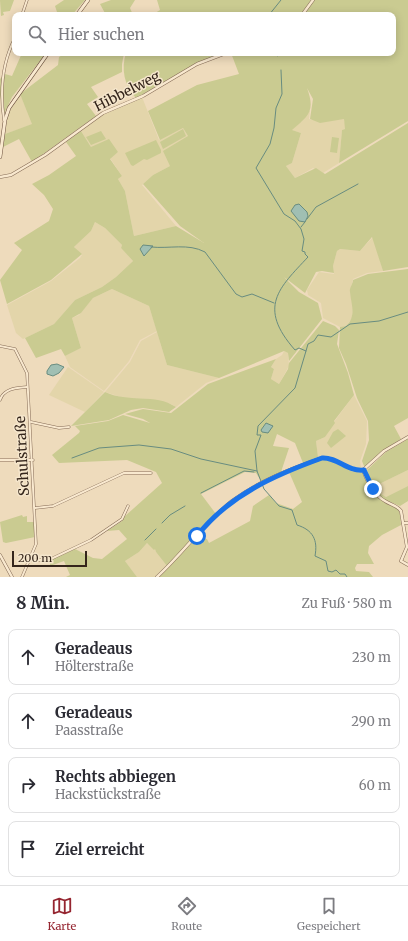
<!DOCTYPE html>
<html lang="de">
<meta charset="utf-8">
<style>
:root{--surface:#fff;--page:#f2f2f3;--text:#2b2b33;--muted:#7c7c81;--line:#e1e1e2;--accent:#952530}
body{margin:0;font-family:Merriweather,serif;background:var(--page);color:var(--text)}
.scale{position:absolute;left:12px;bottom:10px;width:75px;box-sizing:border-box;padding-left:4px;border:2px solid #34251b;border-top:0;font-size:11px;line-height:14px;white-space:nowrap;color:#34251b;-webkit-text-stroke:3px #f5e6cc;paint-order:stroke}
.stop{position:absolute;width:12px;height:12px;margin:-9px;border:3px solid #1a73e8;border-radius:50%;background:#fff}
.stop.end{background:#1a73e8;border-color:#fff;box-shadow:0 1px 4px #0008}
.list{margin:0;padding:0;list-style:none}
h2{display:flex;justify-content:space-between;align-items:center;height:52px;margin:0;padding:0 16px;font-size:17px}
h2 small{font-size:13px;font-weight:400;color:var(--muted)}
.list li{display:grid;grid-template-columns:26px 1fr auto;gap:12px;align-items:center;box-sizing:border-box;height:56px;margin:0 8px 8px;padding:0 8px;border:1px solid var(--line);border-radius:8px}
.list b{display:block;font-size:15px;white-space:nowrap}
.list p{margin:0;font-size:13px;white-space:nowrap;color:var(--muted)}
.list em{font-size:13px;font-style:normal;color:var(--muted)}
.icon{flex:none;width:22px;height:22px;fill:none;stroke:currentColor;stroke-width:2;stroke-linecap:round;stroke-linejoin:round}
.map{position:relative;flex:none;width:408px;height:577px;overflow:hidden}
.search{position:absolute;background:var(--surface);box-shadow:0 2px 10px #0003;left:12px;right:12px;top:12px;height:44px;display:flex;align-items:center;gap:10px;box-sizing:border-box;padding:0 14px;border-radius:8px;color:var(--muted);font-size:15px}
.sheet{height:308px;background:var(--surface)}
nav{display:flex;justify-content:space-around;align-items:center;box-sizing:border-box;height:56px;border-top:1px solid var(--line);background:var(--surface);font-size:11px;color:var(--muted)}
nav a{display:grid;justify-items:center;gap:2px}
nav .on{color:var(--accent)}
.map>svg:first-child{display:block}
.farmland{fill:#e3d5aa}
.green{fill:#cacb91}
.water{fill:#a0bfb3;stroke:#688c80}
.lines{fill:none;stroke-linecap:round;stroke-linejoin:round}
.stream{stroke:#688c80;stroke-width:1}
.minor-casing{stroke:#856b56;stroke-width:3}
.tertiary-casing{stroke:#856b56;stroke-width:3.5}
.secondary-casing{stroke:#674c39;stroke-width:4}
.minor{stroke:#f9e9cf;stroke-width:2}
.tertiary{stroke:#f9e9cf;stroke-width:2.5}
.secondary{stroke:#f9e9cf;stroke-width:3}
.route{stroke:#1a73e8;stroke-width:5}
.labels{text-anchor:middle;stroke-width:3;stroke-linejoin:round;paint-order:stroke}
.street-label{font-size:14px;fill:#34251b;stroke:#f5e6cc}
</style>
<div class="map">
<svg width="408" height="577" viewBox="0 0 408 577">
<rect width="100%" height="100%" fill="#eedbbc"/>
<g class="farmland">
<path d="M 20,94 L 33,124 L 5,134 L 8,114 Z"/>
<path d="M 142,97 L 159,140 L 183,128 L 188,136 L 170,166 L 153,175 L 142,185 L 176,226 L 134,236 L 125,191 L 118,179 L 122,176 L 110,158 L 118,152 L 91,147 L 81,131 L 100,116 Z"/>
<path d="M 308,111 L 310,111 L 309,119 L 312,120 L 344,119 L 346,129 L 342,130 L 339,163 L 323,173 L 313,168 L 295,178 L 286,166 L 292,163 L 301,133 L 291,130 L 302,121 Z"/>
<path d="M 95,222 L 105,228 L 122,245 L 121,248 L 133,261 L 116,277 L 102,287 L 75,300 L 54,324 L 23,339 L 16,333 L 7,305 L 51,281 L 80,258 L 82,255 L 74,247 L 91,231 Z"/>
<path d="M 373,237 L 383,271 L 367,273 L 353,279 L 350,292 L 353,307 L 352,318 L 346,326 L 340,327 L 323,318 L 321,303 L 308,295 L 307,290 L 319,272 L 334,274 L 333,266 L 337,251 L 340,249 L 360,251 Z"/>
<path d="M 112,289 L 149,306 L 157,331 L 140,340 L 129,361 L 104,391 L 70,367 L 65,356 L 81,348 L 72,318 L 79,315 L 93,298 Z"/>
<path d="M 157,332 L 167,365 L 219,378 L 206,383 L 176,407 L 171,404 L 149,399 L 124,398 L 105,392 L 130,362 L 141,341 Z"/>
<path d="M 284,351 L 288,353 L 289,366 L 279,384 L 271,379 L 274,369 L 271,367 L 276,359 L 282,355 Z"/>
<path d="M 68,367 L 104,392 L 85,412 L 49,395 Z"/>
<path d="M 354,395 L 367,421 L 366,444 L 360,461 L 361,467 L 359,470 L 349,468 L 330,456 L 318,457 L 316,441 L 325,437 L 334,422 Z"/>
<path d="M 408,470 L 408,486 L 386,497 L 380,495 L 373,487 Z"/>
<path d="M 147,543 L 154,549 L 155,548 L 156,552 L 167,566 L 156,577 L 137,577 L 125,561 L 139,552 Z"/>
</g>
<g class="green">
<path d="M 0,0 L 14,0 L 10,11 L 3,12 L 4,15 L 1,16 Z"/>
<path d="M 64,0 L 85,0 L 72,15 L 58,15 L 55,6 Z"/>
<path d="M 111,0 L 135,0 L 130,8 L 133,15 L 106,15 L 100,4 Z"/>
<path d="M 157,0 L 311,0 L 301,15 L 152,15 L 160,10 Z"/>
<path d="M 314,0 L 408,0 L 408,121 L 339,163 L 342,130 L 345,129 L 344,119 L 320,123 L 310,119 L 313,99 L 307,88 C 315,110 310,115 292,130 L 301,133 L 292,163 L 286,166 L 295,178 L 316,168 L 325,174 L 408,123 L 408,267 L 383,271 L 372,237 L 360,251 L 340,249 L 337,251 L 333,266 L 334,273 L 322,271 L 316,272 L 305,293 L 284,277 L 299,292 L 318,303 L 322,319 L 289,361 L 288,353 L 284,351 L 219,378 L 167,365 L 149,306 L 112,289 L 93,298 L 81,313 L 72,318 L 81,348 L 65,356 L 61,349 L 36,358 L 25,338 L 54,324 L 75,300 L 102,287 L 116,277 L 133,261 L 121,248 L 122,245 L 105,228 L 95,222 L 91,231 L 74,247 L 82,254 L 51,280 L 7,304 L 0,280 L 22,250 L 14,243 L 49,221 L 53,209 L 44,195 L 32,184 L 49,175 L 76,156 L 66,142 L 81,131 L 91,147 L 109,139 L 118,152 L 110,159 L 122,176 L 118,179 L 125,191 L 134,236 L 176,226 L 204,243 L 180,226 L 143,184 L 153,175 L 170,166 L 163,151 L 188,136 L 183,128 L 160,140 L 148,111 L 197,85 L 239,74 L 231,53 L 393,53 L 393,15 L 304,15 Z"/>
<path d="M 22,53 L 46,53 L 12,97 L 4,114 L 0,95 L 0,79 L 5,74 L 12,76 Z"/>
<path d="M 66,53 L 124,53 L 122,64 L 122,72 L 91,87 L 98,97 L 87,104 L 96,116 L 32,162 L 19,139 L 3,147 L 5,134 L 32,124 L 20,94 L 58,65 L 59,57 Z"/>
<path d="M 126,53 L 223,53 L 192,66 L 136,98 C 124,86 121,68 126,53 Z"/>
<path d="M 183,129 L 186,136 L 163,149 L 160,142 Z"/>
<path d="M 101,131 L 106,139 L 91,145 L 86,137 Z"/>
<path d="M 332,137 L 339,138 L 337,153 L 330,152 Z"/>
<path d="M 156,140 L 161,150 L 161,153 L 147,160 L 144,159 L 133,166 L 131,165 L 125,153 Z"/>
<path d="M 408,269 L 408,418 L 394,426 L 401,439 L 384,450 L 366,467 L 364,466 L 362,461 L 369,440 L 368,421 L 357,398 L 346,364 L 339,348 L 340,327 L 346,326 C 357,316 351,304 350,292 C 349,288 353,284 353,280 L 368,274 Z"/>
<path d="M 323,321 L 335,326 L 339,330 L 337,344 L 348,373 L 354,395 L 334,421 L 335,423 L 325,437 L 316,441 L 318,457 L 303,463 L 295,443 L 277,434 L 273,446 L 289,448 L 281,472 L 261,481 L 256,473 L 245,472 L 201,494 L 216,514 L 167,566 L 156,552 L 155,549 L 154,550 L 147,543 L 139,552 L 125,561 L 137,577 L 66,577 L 70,575 L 64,561 L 50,566 L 50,560 L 75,549 L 93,558 L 102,559 L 127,539 L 119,530 L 107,531 L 122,521 L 124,517 L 162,483 L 156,472 L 127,460 L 59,463 L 52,455 L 79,433 L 80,431 L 75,426 L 108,421 L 123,415 L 150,423 L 143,419 L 125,414 L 143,409 L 171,413 L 208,384 L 276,359 L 271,367 L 274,369 L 271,379 L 279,384 L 288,369 L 289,363 Z"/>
<path d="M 105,392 C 128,403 155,393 176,407 L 169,412 L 143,408 L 131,410 L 109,420 L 71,426 Z"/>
<path d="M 338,429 L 346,436 L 331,448 L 327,443 L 333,432 Z"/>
<path d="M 408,439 L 408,470 L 373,487 L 367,470 L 386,452 Z"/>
<path d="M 326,458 L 351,471 L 363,473 C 367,482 372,493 380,499 C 394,512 400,499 401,525 L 382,535 L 369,546 L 368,553 L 374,564 L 357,564 L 355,568 L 356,571 L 369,572 L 373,577 L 158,577 L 197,538 L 207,539 L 209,543 L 250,521 L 253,506 L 269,495 L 276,503 L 293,509 L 302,502 L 289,472 Z"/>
<path d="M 408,486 L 408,501 L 400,506 L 383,499 L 374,490 L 386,497 Z"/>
<path d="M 22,515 L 23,517 L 27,516 L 27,522 L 34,522 L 35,537 L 6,543 L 3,542 L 0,522 Z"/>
</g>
<g class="water">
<path d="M 299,204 L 307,212 L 308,216 L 305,222 L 299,221 L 291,211 L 295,205 Z"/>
<path d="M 143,245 L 153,246 L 144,256 L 140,249 Z"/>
<path d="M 57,364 L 64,367 L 59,373 L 53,376 L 47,374 L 47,371 L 51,365 Z"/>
<path d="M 266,423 L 273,426 L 268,433 L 262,432 L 261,430 Z"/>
</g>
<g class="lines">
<g class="stream">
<path d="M 269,15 L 281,0"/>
<path d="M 274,53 L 277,56"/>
<path d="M 281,70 L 282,94 L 276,108 L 274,128 L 270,144 L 256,168 L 284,214 L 295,221 L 301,229 L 304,239 L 302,251 L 305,252 L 305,254 L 308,257 C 279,288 257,307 295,350 L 299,348 L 306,351 L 295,388 L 258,426 L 257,435 L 261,435 L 255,451 L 257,471 L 264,489 L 279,506 L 292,510 L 297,525 C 313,530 318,540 315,556 L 326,561 L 328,571 L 332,572 L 336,570 L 340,574 L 345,574 L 347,577"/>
<path d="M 307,219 L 316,207 L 358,184"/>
<path d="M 301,227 L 305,222"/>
<path d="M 151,247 C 170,249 188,243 205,252 L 236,294 L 242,297 L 252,294 L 274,303"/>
<path d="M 306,351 L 308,344 L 314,341 L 318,335 L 331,337 L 350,324 L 379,321 L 408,312"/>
<path d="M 72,458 L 99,448 L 139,445 L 171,449 L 201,459 L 257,471"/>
<path d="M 201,493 L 244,471 L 254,472"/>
<path d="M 162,523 L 170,515 L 185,506"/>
<path d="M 145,540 L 156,529"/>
</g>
<defs>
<g id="minor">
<path d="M 22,15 L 27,0"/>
<path d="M 4,120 C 0,93 2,63 15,38"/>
<path d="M 0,346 L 15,349 L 27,373 L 36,544 L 22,577"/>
<path d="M 0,400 C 4,388 17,388 27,387"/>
<path d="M 31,422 L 59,428 L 69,427"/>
<path d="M 0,460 L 33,460"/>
<path d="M 35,508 L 53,506 L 124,473 L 151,473"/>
<path d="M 403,523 L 408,523"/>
<path d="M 29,560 L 40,560 L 53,558 L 91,540 L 122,519 L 128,506"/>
</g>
<g id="tertiary">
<path d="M 302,15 L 313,0"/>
<path d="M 0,177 L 11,175 L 45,155 L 103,113 L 143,96 L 197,64 L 226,53"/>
<path d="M 363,470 C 367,481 374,495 385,501 C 391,505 397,505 401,511 L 407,547 L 401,561 L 408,565"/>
<path d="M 0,555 L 12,577"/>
<path d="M 157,577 C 183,553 204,523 232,501 C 259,481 290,469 322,458 C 338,457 347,472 363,470 L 384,451 L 408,437"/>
</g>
<g id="secondary">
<path d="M 77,15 L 88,0"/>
<path d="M 0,157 L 5,120 L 9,108 L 48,53"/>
</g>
</defs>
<use href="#minor" class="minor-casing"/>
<use href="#tertiary" class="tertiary-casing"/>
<use href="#secondary" class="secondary-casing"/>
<use href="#minor" class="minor"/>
<use href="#tertiary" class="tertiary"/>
<use href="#secondary" class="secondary"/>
</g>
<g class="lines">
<path class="route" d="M 197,536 C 229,495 275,475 322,458 C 338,457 347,472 364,470 L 373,489"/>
</g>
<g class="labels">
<g class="street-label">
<text transform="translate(127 91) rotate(-27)" y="5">Hibbelweg</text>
<text transform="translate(22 456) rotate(-93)" y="5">Schulstraße</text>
</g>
</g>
</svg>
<div class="scale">200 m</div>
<div class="stop" style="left:197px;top:536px"></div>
<div class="stop end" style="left:373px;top:489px"></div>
<div class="search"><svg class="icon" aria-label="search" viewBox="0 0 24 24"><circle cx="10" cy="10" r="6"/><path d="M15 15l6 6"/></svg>Hier suchen</div>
</div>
<section class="sheet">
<h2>8 Min.<small>Zu Fuß · 580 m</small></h2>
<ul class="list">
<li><svg class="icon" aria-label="ahead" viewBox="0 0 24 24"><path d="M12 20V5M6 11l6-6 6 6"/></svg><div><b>Geradeaus</b><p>Hölterstraße</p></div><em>230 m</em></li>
<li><svg class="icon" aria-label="ahead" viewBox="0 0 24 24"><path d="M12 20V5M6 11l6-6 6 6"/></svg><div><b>Geradeaus</b><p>Paasstraße</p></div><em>290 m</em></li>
<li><svg class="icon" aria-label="right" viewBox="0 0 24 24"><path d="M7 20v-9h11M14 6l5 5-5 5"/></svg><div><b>Rechts abbiegen</b><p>Hackstückstraße</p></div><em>60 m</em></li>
<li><svg class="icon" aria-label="arrive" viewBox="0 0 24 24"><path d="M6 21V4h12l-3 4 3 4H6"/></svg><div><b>Ziel erreicht</b></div></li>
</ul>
</section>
<nav>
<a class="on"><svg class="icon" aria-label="map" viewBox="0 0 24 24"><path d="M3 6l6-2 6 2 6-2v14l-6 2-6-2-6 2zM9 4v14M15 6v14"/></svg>Karte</a>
<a><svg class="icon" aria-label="directions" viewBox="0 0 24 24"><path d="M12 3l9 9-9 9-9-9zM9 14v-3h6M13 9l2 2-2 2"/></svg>Route</a>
<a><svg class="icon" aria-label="saved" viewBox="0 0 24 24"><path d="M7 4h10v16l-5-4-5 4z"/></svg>Gespeichert</a>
</nav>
